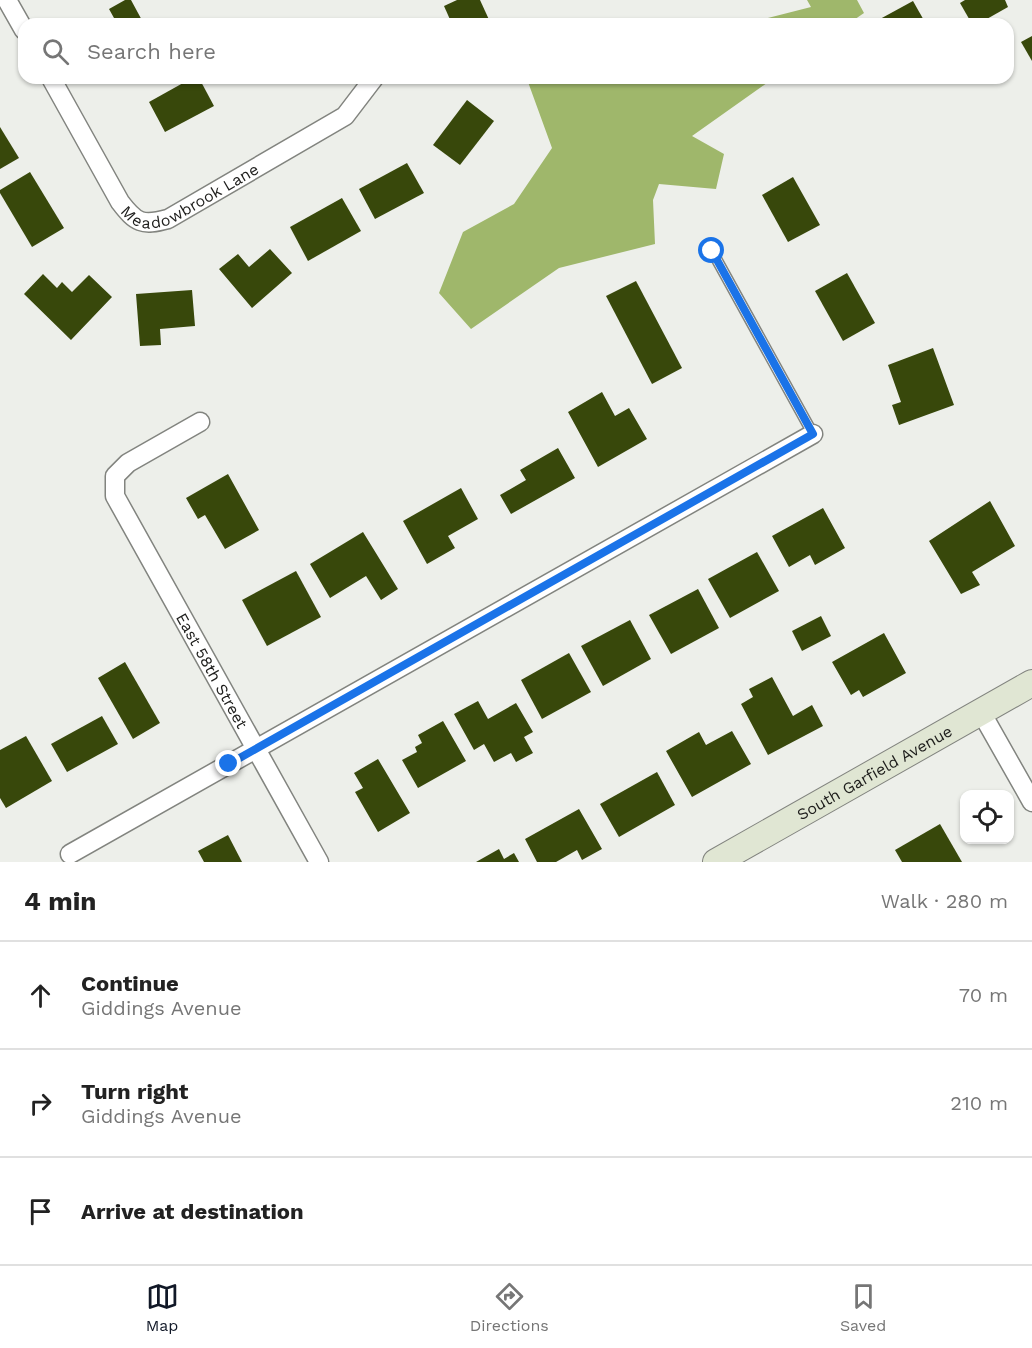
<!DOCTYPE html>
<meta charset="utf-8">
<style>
:root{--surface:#fff;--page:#f6f6f6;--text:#222;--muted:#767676;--line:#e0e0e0;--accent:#111827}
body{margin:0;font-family:"Work Sans",sans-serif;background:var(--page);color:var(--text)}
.controls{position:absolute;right:18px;bottom:18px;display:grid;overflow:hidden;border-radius:12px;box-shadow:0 2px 4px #0004}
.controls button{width:54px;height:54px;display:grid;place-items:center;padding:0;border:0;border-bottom:2px solid var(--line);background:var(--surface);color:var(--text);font:30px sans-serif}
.stop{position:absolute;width:18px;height:18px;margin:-14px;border:4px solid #1a73e8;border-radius:50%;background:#fff}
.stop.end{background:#1a73e8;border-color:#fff;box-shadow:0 2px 6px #0008}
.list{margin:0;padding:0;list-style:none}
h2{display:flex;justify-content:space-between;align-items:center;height:78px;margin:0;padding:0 24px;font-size:26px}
h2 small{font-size:20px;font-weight:400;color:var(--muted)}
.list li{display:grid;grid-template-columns:39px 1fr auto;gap:18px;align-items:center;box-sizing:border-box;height:108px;padding:0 24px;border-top:2px solid var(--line)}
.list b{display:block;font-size:22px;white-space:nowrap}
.list p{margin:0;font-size:20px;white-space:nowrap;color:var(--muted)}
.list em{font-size:20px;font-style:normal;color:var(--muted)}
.icon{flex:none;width:33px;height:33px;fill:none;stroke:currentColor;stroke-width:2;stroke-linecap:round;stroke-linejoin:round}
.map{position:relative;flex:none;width:1032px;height:862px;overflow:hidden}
.search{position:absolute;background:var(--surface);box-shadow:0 2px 4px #0004;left:18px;right:18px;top:18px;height:66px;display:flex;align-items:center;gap:15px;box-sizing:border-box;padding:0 21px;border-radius:18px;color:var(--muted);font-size:22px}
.sheet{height:402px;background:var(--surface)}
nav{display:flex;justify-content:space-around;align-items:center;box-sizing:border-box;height:84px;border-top:2px solid var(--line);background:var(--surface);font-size:16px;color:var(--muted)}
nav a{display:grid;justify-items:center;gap:3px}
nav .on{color:var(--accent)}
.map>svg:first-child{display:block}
.forest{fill:#9fb76b}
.building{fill:#38480b}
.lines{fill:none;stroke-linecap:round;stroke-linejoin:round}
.lane-casing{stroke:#82847f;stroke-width:12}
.street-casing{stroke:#82847f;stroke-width:21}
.secondary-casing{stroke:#82847f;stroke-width:28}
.lane{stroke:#fff;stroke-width:9}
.street{stroke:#fff;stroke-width:18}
.secondary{stroke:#e0e6d3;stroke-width:26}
.route{stroke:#1a73e8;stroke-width:8}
.labels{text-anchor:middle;stroke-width:6;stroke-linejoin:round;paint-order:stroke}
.street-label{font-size:16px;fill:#20201e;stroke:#edefea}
</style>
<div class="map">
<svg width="1032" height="862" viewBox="0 0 1032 862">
<rect width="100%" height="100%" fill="#edefea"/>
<g class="forest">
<path d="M 807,0 L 857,0 L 864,13 L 848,24 L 745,24 L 811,7 Z"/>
<path d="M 540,78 L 676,78 L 681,84 L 691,78 L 774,78 L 692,136 L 724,154 L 716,189 L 659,184 L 653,200 L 655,244 L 559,268 L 471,329 L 439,293 L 463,232 L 514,204 L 552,148 L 528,82 Z"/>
</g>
<g class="building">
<path d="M 125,0 L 131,0 L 144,24 L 104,24 L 114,18 L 109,9 Z"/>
<path d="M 457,0 L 480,0 L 491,24 L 452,24 L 444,6 Z"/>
<path d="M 965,0 L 1005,0 L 1008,7 L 978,24 L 972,24 L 960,3 Z"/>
<path d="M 913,1 L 926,24 L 883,24 L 880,19 Z"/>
<path d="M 1032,36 L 1032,61 L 1021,42 Z"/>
<path d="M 192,78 L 199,78 L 214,106 L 165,132 L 149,102 Z"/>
<path d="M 467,100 L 494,121 L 460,165 L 433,145 Z"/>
<path d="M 0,127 L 19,158 L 0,169 Z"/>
<path d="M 407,163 L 424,193 L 375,219 L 359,189 Z"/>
<path d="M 30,172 L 64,228 L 32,247 L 0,193 L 0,190 Z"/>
<path d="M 793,177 L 820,225 L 788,242 L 762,195 Z"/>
<path d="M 342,198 L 361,231 L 308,261 L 290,227 Z"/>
<path d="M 270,249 L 292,273 L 252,308 L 219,269 L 238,254 L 249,267 Z"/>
<path d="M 847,273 L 875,323 L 843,341 L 815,291 Z"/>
<path d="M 43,274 L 57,288 L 62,282 L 72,292 L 89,275 L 112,297 L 71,340 L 24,294 Z"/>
<path d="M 636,281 L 682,368 L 652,384 L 606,296 Z"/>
<path d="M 192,290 L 195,326 L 160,329 L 161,345 L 140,346 L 136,294 Z"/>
<path d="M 933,348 L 954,405 L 899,425 L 892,405 L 901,402 L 888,365 Z"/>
<path d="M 602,392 L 615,416 L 629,408 L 647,439 L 598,467 L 568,412 Z"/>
<path d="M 558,448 L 575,478 L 511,514 L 500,495 L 526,480 L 520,470 Z"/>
<path d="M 228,474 L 259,530 L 225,549 L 205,515 L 198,519 L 186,498 Z"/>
<path d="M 461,488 L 478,519 L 448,536 L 455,548 L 427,564 L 403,521 Z"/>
<path d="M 990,501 L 1015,546 L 972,572 L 980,585 L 961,594 L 929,541 Z"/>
<path d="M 823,508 L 845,548 L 815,565 L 810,555 L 789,567 L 772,536 Z"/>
<path d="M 363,532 L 398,589 L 381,600 L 366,576 L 330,598 L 310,564 Z"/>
<path d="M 757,552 L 779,591 L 730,618 L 708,579 Z"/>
<path d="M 296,571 L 321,617 L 267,646 L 242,600 Z"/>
<path d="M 698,589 L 719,628 L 671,654 L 649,615 Z"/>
<path d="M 821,616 L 831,636 L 802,651 L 792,631 Z"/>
<path d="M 630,620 L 651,659 L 603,686 L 581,646 Z"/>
<path d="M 884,633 L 906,673 L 863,697 L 859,690 L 851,695 L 832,662 Z"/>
<path d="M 569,653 L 591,692 L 542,719 L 521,680 Z"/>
<path d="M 125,662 L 160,723 L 133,739 L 98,678 Z"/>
<path d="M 772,677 L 793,716 L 812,705 L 823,726 L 768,755 L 741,704 L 753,697 L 749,689 Z"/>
<path d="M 478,701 L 488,719 L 516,703 L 533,732 L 524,737 L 533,753 L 516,762 L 511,753 L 494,762 L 484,744 L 474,750 L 454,714 Z"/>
<path d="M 102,716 L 118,744 L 67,772 L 51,744 Z"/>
<path d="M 443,721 L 466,761 L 418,788 L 402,760 L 417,752 L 415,747 L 422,743 L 418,735 Z"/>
<path d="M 732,731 L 751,764 L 692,797 L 666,751 L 699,732 L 706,745 Z"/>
<path d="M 26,736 L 52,781 L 6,808 L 0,798 L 0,750 Z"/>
<path d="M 378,759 L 410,813 L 378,832 L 355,792 L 363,788 L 354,773 Z"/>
<path d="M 657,772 L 675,805 L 619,837 L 600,804 Z"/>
<path d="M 579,809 L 602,849 L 582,860 L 577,850 L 556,862 L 537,862 L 525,839 Z"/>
<path d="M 940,824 L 962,862 L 902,862 L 895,850 Z"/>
<path d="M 228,835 L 242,862 L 204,862 L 198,851 Z"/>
<path d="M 499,849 L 504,859 L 514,853 L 519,862 L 476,862 Z"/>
</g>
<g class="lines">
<defs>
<path id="lane" d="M 712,251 L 813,434"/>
<g id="street">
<path d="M 7,0 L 24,30"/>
<path id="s1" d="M 51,78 L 120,202 C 136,223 142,226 168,219 L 345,116 L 374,78"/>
<path id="s2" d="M 200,422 L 128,463 L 115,476 L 115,496 L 319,862"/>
<path d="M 981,712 L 1032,802"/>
<path d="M 70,854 L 813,434"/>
</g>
<g id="secondary">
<path id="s3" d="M 716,862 L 1032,683"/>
</g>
</defs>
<use href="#lane" class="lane-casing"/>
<use href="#street" class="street-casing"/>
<use href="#secondary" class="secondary-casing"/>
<use href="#lane" class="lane"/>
<use href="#street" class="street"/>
<use href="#secondary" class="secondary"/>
</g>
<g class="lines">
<path class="route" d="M 229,764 L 813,434 L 712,251"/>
</g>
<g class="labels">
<g class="street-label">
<text dy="6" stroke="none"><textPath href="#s1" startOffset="225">Meadowbrook Lane</textPath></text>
<text dy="6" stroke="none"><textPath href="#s2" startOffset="321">East 58th Street</textPath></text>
<text dy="6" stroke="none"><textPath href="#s3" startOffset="182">South Garfield Avenue</textPath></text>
</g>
</g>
</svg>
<div class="controls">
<button><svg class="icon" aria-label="locate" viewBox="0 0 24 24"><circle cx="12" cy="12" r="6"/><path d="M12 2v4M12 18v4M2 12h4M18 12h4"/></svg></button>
</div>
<div class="stop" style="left:712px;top:251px"></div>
<div class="stop end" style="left:229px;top:764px"></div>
<div class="search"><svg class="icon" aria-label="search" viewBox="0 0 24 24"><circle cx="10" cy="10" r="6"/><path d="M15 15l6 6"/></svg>Search here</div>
</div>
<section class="sheet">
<h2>4 min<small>Walk · 280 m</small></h2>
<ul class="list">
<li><svg class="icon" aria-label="ahead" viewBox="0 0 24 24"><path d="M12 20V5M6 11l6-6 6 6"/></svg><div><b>Continue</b><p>Giddings Avenue</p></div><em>70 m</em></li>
<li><svg class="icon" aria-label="right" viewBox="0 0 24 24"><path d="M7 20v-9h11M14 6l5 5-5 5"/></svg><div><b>Turn right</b><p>Giddings Avenue</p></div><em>210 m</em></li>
<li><svg class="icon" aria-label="arrive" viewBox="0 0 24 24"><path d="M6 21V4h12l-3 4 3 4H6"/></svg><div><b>Arrive at destination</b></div></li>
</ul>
</section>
<nav>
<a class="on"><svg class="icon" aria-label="map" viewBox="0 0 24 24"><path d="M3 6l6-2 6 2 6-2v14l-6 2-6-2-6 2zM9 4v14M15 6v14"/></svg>Map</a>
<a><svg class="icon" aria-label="directions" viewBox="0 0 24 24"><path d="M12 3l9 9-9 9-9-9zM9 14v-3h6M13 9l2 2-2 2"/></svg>Directions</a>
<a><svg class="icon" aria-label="saved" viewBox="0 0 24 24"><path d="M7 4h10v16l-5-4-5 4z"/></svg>Saved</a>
</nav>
